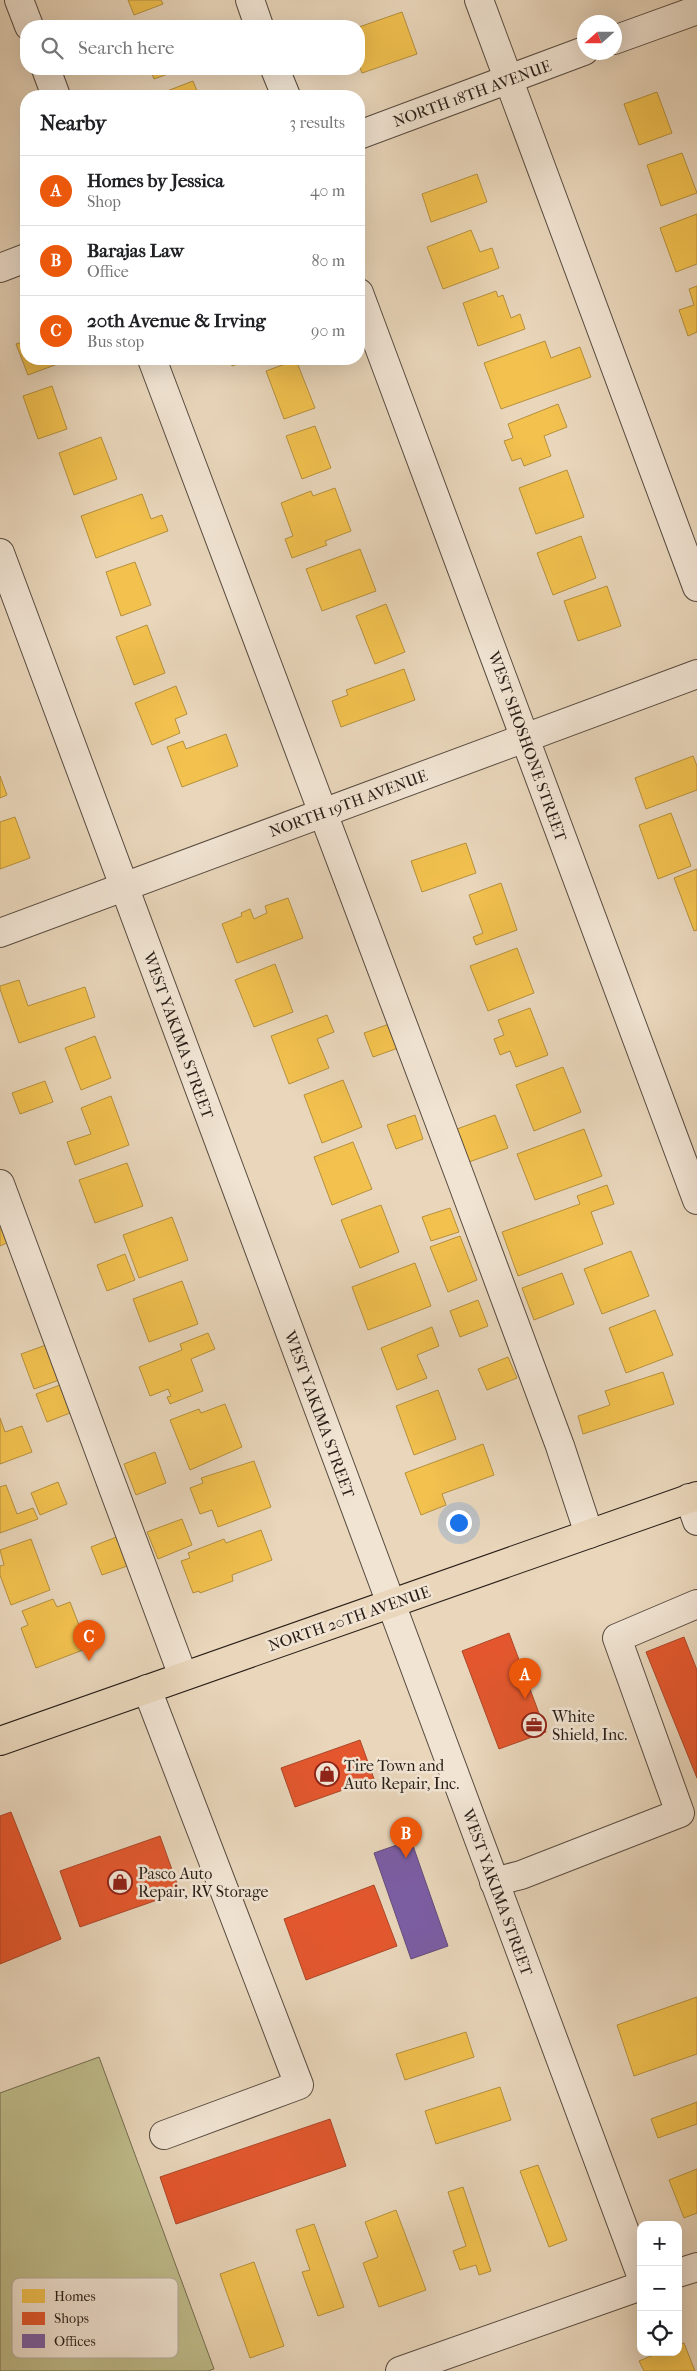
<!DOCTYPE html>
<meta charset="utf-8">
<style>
:root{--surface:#fff;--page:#f2f2f2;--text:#202124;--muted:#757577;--line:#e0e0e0;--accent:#ea580c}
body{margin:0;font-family:"IM FELL French Canon",serif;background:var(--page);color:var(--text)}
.controls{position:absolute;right:15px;bottom:15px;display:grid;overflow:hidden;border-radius:10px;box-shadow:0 5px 20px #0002}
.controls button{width:45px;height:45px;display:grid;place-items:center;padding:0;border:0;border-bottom:1px solid var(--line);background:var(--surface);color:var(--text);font:25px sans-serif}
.compass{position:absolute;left:577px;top:15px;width:45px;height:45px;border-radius:50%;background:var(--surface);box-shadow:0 5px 20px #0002;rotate:249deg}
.you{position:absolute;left:458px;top:1522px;width:18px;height:18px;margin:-12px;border:4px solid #fff;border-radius:50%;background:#1a73e8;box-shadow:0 0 0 8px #1a73e833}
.badge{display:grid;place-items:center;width:32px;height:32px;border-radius:50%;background:var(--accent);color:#fff;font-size:16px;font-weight:700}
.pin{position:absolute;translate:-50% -41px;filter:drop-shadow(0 1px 2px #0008)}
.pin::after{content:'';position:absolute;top:26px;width:18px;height:15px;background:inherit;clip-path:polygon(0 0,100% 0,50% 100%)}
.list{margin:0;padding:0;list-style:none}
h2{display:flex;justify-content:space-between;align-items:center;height:65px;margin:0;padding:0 20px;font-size:21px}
h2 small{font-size:16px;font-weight:400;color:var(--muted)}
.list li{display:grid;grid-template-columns:32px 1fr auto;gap:15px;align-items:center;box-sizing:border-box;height:70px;padding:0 20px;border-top:1px solid var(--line)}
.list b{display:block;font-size:19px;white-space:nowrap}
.list p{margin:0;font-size:16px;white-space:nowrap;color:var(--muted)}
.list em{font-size:16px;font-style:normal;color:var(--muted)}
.icon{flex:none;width:28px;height:28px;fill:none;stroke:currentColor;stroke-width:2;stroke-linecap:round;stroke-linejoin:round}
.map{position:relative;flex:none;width:697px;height:2371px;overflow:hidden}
.search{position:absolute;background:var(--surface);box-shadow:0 5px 20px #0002;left:20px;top:20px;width:345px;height:55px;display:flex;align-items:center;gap:12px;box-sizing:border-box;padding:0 18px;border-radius:20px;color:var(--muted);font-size:19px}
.panel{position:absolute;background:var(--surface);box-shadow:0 5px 20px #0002;left:20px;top:90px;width:345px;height:275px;border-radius:20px}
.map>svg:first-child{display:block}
.green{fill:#bfbc8b;stroke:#746d51}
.homes{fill:#f2c14e;stroke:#b5903e}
.shops{fill:#e4572e;stroke:#ac4627}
.offices{fill:#7b5ea7;stroke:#624b7c}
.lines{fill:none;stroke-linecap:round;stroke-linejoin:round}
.minor-casing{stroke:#584c40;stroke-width:30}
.major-casing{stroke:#281e17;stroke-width:30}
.minor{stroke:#f1e4d3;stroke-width:28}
.major{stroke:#e9d6bb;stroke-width:28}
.labels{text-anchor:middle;stroke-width:5;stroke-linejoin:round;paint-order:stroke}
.street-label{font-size:16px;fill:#281e17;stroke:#f1e4d3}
.poi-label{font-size:16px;fill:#281e17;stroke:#f1e4d3;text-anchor:start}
.key{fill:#f1e4d3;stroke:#b5a99b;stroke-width:1}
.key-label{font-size:14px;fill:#281e17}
</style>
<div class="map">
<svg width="697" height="2371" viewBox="0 0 697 2371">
<rect width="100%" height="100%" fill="#e9d6bb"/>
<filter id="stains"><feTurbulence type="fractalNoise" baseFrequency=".004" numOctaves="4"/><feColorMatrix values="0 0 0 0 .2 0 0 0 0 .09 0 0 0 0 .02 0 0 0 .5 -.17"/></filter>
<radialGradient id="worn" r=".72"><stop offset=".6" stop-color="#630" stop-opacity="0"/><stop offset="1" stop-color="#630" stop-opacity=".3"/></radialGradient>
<path class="green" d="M 99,2057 L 214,2369 L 208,2371 L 0,2371 L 0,2093 Z"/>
<g class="homes">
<path d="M 128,0 L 161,0 L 163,4 L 134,15 Z"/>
<path d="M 402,12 L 417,54 L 362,73 L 359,65 L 359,27 Z"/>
<path d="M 150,69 L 182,69 L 154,79 Z"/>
<path d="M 193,81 L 199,96 L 154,96 Z"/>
<path d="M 657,92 L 672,133 L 639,145 L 624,104 Z"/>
<path d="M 682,153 L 697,193 L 661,206 L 647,165 Z"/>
<path d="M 477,174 L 487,202 L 431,222 L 422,194 Z"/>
<path d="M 697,214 L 697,264 L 676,272 L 660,228 Z"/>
<path d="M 471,230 L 480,252 L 492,248 L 499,268 L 443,289 L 427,247 Z"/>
<path d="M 697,286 L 697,332 L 688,336 L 679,310 L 694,305 L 689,289 Z"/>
<path d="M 496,291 L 498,297 L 503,295 L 511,318 L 520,314 L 525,329 L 478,346 L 463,303 Z"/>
<path d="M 26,341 L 26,359 L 71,359 L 28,375 L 16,344 Z"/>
<path d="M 545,341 L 551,358 L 580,347 L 591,377 L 501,409 L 484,363 Z"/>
<path d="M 230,359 L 253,359 L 232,366 Z"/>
<path d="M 296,360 L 315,408 L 284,419 L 266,371 Z"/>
<path d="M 52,386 L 67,429 L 38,439 L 23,396 Z"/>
<path d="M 558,404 L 567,427 L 544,436 L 551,456 L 524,466 L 521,458 L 512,461 L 504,441 L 513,438 L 508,424 Z"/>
<path d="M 315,426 L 331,468 L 302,479 L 286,436 Z"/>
<path d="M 101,437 L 117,479 L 74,495 L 59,453 Z"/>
<path d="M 567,470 L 584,517 L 536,534 L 519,488 Z"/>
<path d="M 335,488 L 351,531 L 325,541 L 327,545 L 292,558 L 285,539 L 293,536 L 281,503 L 311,491 L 313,496 Z"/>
<path d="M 142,494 L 151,519 L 162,515 L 168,531 L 96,558 L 81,516 Z"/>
<path d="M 581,536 L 596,578 L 553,595 L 537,553 Z"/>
<path d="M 360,549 L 376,591 L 322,611 L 306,569 Z"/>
<path d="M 135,562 L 151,605 L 121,616 L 106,572 Z"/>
<path d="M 607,586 L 621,626 L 578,641 L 564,601 Z"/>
<path d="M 386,604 L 405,652 L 375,664 L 356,616 Z"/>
<path d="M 147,625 L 165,673 L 134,685 L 116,637 Z"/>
<path d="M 404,669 L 415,700 L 341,727 L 332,701 L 348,695 L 346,690 Z"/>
<path d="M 176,686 L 187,714 L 175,719 L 180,733 L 152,745 L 135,703 Z"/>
<path d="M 226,734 L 238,766 L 182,787 L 167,747 L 183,741 L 186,749 Z"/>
<path d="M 693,756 L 697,766 L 697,790 L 646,809 L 635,778 Z"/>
<path d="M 0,776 L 7,795 L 0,798 Z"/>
<path d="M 671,813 L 691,866 L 658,879 L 639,825 Z"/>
<path d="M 15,817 L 30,858 L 0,869 L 0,822 Z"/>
<path d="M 466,843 L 476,873 L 422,892 L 411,861 Z"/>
<path d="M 697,869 L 697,930 L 694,931 L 674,878 Z"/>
<path d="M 501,883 L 517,930 L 476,945 L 473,937 L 483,933 L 469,895 Z"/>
<path d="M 288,898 L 303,938 L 237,963 L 222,924 L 242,916 L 241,913 L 250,909 L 254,919 L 267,913 L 265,906 Z"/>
<path d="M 517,948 L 534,993 L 488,1011 L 470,966 Z"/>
<path d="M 275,964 L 293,1012 L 254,1027 L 235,980 Z"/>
<path d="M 19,980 L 28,1006 L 85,987 L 95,1017 L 19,1043 L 0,989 L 0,986 Z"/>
<path d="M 530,1008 L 548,1055 L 516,1067 L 510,1051 L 500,1055 L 494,1039 L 504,1035 L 498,1020 Z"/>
<path d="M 327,1015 L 334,1032 L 317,1039 L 329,1068 L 289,1084 L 271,1036 Z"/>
<path d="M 392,1023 L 401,1047 L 373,1057 L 364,1033 Z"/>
<path d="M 95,1036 L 111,1078 L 81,1090 L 65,1048 Z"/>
<path d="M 563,1067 L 581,1112 L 534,1131 L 516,1085 Z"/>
<path d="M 343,1080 L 362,1127 L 322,1143 L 304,1095 Z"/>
<path d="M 45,1081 L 53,1102 L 20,1114 L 12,1093 Z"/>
<path d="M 111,1096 L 129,1145 L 75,1165 L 67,1142 L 91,1134 L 81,1108 Z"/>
<path d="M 415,1115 L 423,1139 L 396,1149 L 387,1125 Z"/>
<path d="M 495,1115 L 508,1148 L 469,1162 L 457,1129 Z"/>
<path d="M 584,1129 L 602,1176 L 535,1200 L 517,1154 Z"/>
<path d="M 353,1142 L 372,1189 L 332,1205 L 314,1157 Z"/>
<path d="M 127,1163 L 143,1206 L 95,1223 L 79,1180 Z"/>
<path d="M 607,1185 L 614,1204 L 591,1212 L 603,1244 L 518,1276 L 502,1232 L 580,1204 L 577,1196 Z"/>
<path d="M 381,1205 L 399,1252 L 360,1268 L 341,1220 Z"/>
<path d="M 450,1208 L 459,1232 L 431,1241 L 422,1217 Z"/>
<path d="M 172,1217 L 188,1260 L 139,1278 L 123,1235 Z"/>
<path d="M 0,1218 L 9,1242 L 0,1246 Z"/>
<path d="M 460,1236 L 477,1280 L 448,1292 L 430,1247 Z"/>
<path d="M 631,1251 L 649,1296 L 602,1314 L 584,1269 Z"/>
<path d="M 125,1254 L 135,1280 L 107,1291 L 97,1265 Z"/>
<path d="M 415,1263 L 431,1306 L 368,1330 L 352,1287 Z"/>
<path d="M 562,1273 L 574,1304 L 534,1320 L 522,1288 Z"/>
<path d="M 182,1281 L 198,1324 L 149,1342 L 133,1299 Z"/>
<path d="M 478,1300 L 488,1326 L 460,1337 L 450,1311 Z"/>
<path d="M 655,1310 L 673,1355 L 626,1373 L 609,1328 Z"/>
<path d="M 432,1327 L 439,1346 L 417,1355 L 427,1378 L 397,1390 L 381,1348 Z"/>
<path d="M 208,1333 L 215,1349 L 191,1359 L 203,1391 L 170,1404 L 167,1397 L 171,1396 L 168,1389 L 150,1396 L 139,1367 L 182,1350 L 180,1344 Z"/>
<path d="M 46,1345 L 59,1380 L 34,1389 L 21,1354 Z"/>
<path d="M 508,1357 L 517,1378 L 487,1390 L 478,1369 Z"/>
<path d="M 663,1372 L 674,1404 L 583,1434 L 578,1416 L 610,1405 L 605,1391 Z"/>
<path d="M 60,1385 L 70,1413 L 47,1422 L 36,1394 Z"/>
<path d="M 438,1390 L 456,1439 L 414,1455 L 396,1406 Z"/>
<path d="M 225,1404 L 242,1447 L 190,1470 L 170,1420 L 199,1409 L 201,1413 Z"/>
<path d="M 0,1418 L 5,1432 L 22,1426 L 32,1452 L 0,1464 Z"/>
<path d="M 483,1444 L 494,1475 L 442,1494 L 446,1505 L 421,1515 L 405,1473 Z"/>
<path d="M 155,1452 L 166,1483 L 136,1495 L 124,1464 Z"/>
<path d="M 254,1461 L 271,1507 L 218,1527 L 212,1510 L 200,1514 L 190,1488 L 203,1483 L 201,1478 Z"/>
<path d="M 58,1482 L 67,1504 L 40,1515 L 31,1493 Z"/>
<path d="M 6,1485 L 17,1514 L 33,1508 L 38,1519 L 0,1533 L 0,1487 Z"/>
<path d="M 182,1519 L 192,1545 L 158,1559 L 147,1532 Z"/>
<path d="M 261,1530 L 272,1560 L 232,1575 L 233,1581 L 200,1593 L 199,1591 L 193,1593 L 181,1561 L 190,1558 L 188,1553 L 224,1539 L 226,1543 Z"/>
<path d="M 119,1536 L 130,1565 L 102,1575 L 91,1547 Z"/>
<path d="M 31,1539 L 50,1590 L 11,1605 L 0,1575 L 0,1566 L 4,1565 L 0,1550 Z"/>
<path d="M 53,1599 L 57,1607 L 70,1602 L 88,1648 L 36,1668 L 21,1628 L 28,1625 L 22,1611 Z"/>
<path d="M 697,1997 L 697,2054 L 634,2076 L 617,2025 Z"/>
<path d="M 466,2032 L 474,2057 L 405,2080 L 396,2054 Z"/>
<path d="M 500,2087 L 511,2120 L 436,2144 L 425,2111 Z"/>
<path d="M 697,2102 L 697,2124 L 658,2138 L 651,2119 Z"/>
<path d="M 538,2165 L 567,2240 L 549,2247 L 520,2171 Z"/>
<path d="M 697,2169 L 697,2213 L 684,2218 L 669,2180 Z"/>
<path d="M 463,2187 L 491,2271 L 479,2275 L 476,2265 L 460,2270 L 453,2251 L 466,2246 L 448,2192 Z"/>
<path d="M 396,2210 L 426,2290 L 379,2307 L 363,2263 L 378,2257 L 365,2222 Z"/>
<path d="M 314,2224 L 344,2307 L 318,2316 L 302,2272 L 310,2270 L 296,2230 Z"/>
<path d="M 254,2262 L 284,2346 L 250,2358 L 220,2274 Z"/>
<path d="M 684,2343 L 695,2371 L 644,2371 L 639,2361 L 661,2352 L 678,2352 L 678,2345 Z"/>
</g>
<g class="shops">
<path d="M 509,1633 L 546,1732 L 499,1749 L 462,1651 Z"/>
<path d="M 684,1637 L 697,1670 L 697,1778 L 646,1652 Z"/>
<path d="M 360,1740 L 374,1779 L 295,1807 L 281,1768 Z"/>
<path d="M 11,1812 L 61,1939 L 0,1964 L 0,1816 Z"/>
<path d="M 160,1836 L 180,1892 L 80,1927 L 60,1871 Z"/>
<path d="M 374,1885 L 397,1946 L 306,1980 L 284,1919 Z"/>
<path d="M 330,2119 L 346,2166 L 176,2224 L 160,2177 Z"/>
</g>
<path class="offices" d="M 411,1840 L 448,1946 L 411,1959 L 374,1853 Z"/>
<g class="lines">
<defs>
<g id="minor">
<path d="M 19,0 L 29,26"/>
<path d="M 250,0 L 259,26"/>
<path d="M 479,0 L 697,587"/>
<path d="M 614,40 L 697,10"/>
<path d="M 46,69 L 56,96"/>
<path d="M 275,69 L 286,96"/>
<path d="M 359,135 L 584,51"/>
<path d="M 0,268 L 26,258"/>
<path d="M 359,293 L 697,1200"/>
<path d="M 152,359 L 459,1174 L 560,1446 L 589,1534"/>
<path d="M 0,553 L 641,2275"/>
<path d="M 0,933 L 697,674"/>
<path d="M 0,1184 L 183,1676"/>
<path d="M 689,1498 L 697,1521"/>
<path d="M 147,1689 L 299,2085 L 164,2135"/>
<path d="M 494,1882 L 521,1875 L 680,1813 L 617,1638 L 697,1604"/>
<path d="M 678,2273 L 697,2267"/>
<path d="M 400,2371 L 641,2286"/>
</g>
<path id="major" d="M 0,1741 L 697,1496"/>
</defs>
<use href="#minor" class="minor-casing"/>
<use href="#major" class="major-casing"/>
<use href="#minor" class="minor"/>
<use href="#major" class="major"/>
</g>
<defs>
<symbol id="office-ring" viewBox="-11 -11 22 22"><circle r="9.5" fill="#f1e4d3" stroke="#8f2418" stroke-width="1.5"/><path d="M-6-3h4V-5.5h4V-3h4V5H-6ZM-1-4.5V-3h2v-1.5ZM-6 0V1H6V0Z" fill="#8f2418"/></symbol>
<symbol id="shop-ring" viewBox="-11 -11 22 22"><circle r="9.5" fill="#f1e4d3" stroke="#8f2418" stroke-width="1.5"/><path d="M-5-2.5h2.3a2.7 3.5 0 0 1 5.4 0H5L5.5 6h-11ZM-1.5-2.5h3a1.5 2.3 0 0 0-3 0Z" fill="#8f2418"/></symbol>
</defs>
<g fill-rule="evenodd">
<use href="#office-ring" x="520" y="1711" width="28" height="28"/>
<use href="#shop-ring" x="313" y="1760" width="28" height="28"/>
<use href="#shop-ring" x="106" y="1868" width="28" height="28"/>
</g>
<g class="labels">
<g class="street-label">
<text transform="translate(472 93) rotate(-20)" y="6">NORTH 18TH AVENUE</text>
<text transform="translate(528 746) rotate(70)" y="6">WEST SHOSHONE STREET</text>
<text transform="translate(348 803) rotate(-20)" y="6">NORTH 19TH AVENUE</text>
<text transform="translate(179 1035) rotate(70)" y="6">WEST YAKIMA STREET</text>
<text transform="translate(320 1414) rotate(70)" y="6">WEST YAKIMA STREET</text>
<text transform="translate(349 1618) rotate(-19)" y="6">NORTH 20TH AVENUE</text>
<text transform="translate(498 1892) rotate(70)" y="6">WEST YAKIMA STREET</text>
</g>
<g class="poi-label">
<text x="552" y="1722">White<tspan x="552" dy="18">Shield, Inc.</tspan></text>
<text x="344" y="1771">Tire Town and<tspan x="344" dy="18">Auto Repair, Inc.</tspan></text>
<text x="138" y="1879">Pasco Auto<tspan x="138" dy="18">Repair, RV Storage</tspan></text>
</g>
</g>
<rect x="12" y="2278" width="166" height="80" rx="8" class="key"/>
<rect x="22" y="2289" width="23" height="14" fill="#f2c14e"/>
<rect x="22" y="2312" width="23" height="13" fill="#e4572e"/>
<rect x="22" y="2334" width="23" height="14" fill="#7b5ea7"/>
<g class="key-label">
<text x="54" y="2301">Homes</text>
<text x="54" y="2323">Shops</text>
<text x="54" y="2346">Offices</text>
</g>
<rect width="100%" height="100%" filter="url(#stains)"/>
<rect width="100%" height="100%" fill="url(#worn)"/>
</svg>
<div class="controls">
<button>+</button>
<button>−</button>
<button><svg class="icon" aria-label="locate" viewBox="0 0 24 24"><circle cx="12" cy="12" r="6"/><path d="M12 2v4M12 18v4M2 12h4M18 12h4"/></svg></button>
</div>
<svg class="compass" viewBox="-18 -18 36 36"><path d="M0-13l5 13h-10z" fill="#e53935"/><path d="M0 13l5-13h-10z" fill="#757577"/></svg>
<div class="you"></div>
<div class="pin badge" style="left:525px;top:1699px">A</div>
<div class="pin badge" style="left:406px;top:1858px">B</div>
<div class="pin badge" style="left:89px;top:1661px">C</div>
<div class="search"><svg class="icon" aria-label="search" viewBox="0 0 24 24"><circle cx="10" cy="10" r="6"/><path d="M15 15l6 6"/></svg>Search here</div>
<section class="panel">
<h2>Nearby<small>3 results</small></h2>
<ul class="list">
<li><span class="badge">A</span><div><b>Homes by Jessica</b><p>Shop</p></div><em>40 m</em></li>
<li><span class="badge">B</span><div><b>Barajas Law</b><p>Office</p></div><em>80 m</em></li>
<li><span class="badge">C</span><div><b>20th Avenue &amp; Irving</b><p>Bus stop</p></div><em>90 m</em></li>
</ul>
</section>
</div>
